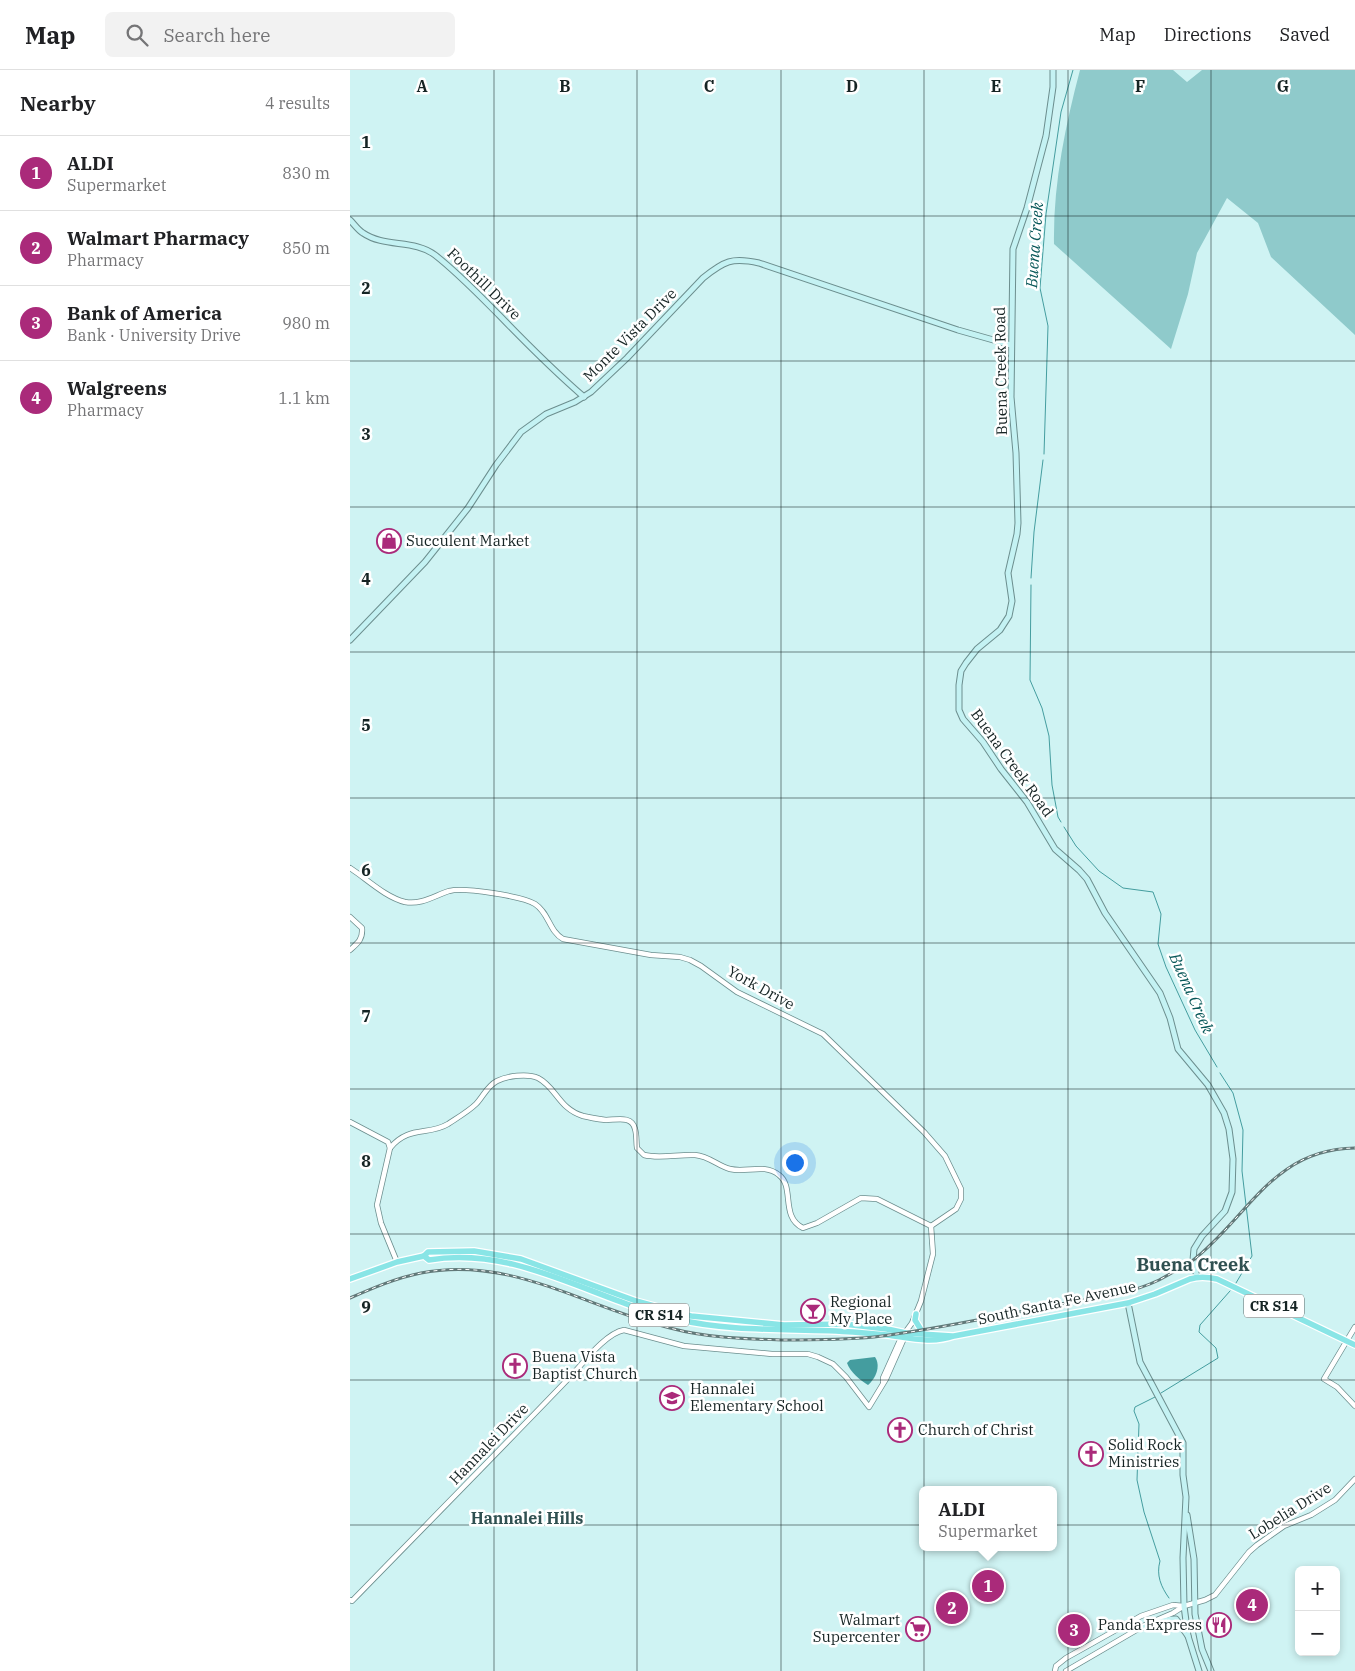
<!DOCTYPE html>
<meta charset="utf-8">
<style>
:root{--surface:#fff;--page:#f2f2f2;--text:#202124;--muted:#757577;--line:#e0e0e0;--accent:#aa2a7a}
body{margin:0;font-family:"IBM Plex Serif",serif;background:var(--page);color:var(--text)}
.controls{position:absolute;right:15px;bottom:15px;display:grid;overflow:hidden;border-radius:8px;box-shadow:0 2px 8px #0003}
.controls button{width:45px;height:45px;display:grid;place-items:center;padding:0;border:0;border-bottom:1px solid var(--line);background:var(--surface);color:var(--text);font:25px sans-serif}
.you{position:absolute;left:444px;top:1092px;width:18px;height:18px;margin:-12px;border:4px solid #fff;border-radius:50%;background:#1a73e8;box-shadow:0 0 0 8px #1a73e833}
.badge{display:grid;place-items:center;width:32px;height:32px;border-radius:50%;background:var(--accent);color:#fff;font-size:16px;font-weight:700}
.pin{position:absolute;translate:-50% -50%;border:2px solid #fff;box-shadow:0 1px 5px #0006}
.popup{position:absolute;left:569px;top:1416px;width:138px;height:65px;box-sizing:border-box;display:grid;place-content:center;border-radius:8px;background:var(--surface);filter:drop-shadow(0 1px 4px #0005);font-size:16px;white-space:nowrap;color:var(--muted)}
.popup b{font-size:19px;color:var(--text)}
.popup::after{content:'';position:absolute;left:50%;top:100%;margin-left:-10px;border:10px solid transparent;border-top-color:var(--surface)}
.list{margin:0;padding:0;list-style:none}
h2{display:flex;justify-content:space-between;align-items:center;height:65px;margin:0;padding:0 20px;font-size:21px}
h2 small{font-size:16px;font-weight:400;color:var(--muted)}
.list li{display:grid;grid-template-columns:32px 1fr auto;gap:15px;align-items:center;box-sizing:border-box;height:75px;padding:0 20px;border-top:1px solid var(--line)}
.list b{display:block;font-size:19px;white-space:nowrap}
.list p{margin:0;font-size:16px;white-space:nowrap;color:var(--muted)}
.list em{font-size:16px;font-style:normal;color:var(--muted)}
.icon{flex:none;width:28px;height:28px;fill:none;stroke:currentColor;stroke-width:2;stroke-linecap:round;stroke-linejoin:round}
.map{position:relative;flex:none;width:1005px;height:1601px;overflow:hidden}
header{display:flex;align-items:center;gap:30px;box-sizing:border-box;height:70px;padding:0 25px;background:var(--surface);border-bottom:1px solid var(--line)}
header strong{font-size:24px}
nav{display:flex;gap:28px;margin-inline-start:auto;font-size:18px}
.search{width:350px;height:45px;background:var(--page);display:flex;align-items:center;gap:12px;box-sizing:border-box;padding:0 18px;border-radius:8px;color:var(--muted);font-size:19px}
main{display:flex}
aside{flex:1;background:var(--surface)}
.map>svg:first-child{display:block}
.green{fill:#8fcacb}
.water{fill:#449d9f}
.lines{fill:none;stroke-linecap:round;stroke-linejoin:round}
.stream{stroke:#449d9f;stroke-width:1}
.tertiary-casing{stroke:#6c8e8e;stroke-width:6}
.secondary-casing{stroke:#6c8e8e;stroke-width:7}
.primary-casing{stroke:#fff;stroke-width:8}
.tertiary{stroke:#fff;stroke-width:4.5}
.secondary{stroke:#c4f2f3;stroke-width:5}
.primary{stroke:#89e5e6;stroke-width:5.5}
.rail-casing{stroke:#627979;stroke-width:3}
.rail{stroke:#fff;stroke-width:1;stroke-dasharray:4;stroke-linecap:butt}
.grid{fill:none;stroke:#162424;stroke-width:1;stroke-opacity:0.55}
.labels{text-anchor:middle;stroke-width:5;stroke-linejoin:round;paint-order:stroke}
.shield{fill:#fff;stroke:#5c6666;stroke-width:1}
.shield-label{font-size:14px;font-weight:bold;fill:#162424}
.street-label{font-size:15px;fill:#162424;stroke:#fff}
.poi-label{font-size:15px;fill:#162424;stroke:#fff;text-anchor:start}
.water-label{font-size:16px;font-style:italic;fill:#085859;stroke:#fff}
.neighbourhood-label{font-size:16px;font-weight:bold;fill:#305051;stroke:#fff}
.quarter-label{font-size:18px;font-weight:bold;fill:#305051;stroke:#fff}
.grid-label{font-size:16px;text-anchor:middle;font-weight:bold;fill:#162424;stroke:#fff;stroke-width:5;stroke-linejoin:round;paint-order:stroke}
</style>
<header>
<strong>Map</strong>
<div class="search"><svg class="icon" aria-label="search" viewBox="0 0 24 24"><circle cx="10" cy="10" r="6"/><path d="M15 15l6 6"/></svg>Search here</div>
<nav><a>Map</a><a>Directions</a><a>Saved</a></nav>
</header>
<main>
<aside>
<h2>Nearby<small>4 results</small></h2>
<ul class="list">
<li><span class="badge">1</span><div><b>ALDI</b><p>Supermarket</p></div><em>830 m</em></li>
<li><span class="badge">2</span><div><b>Walmart Pharmacy</b><p>Pharmacy</p></div><em>850 m</em></li>
<li><span class="badge">3</span><div><b>Bank of America</b><p>Bank · University Drive</p></div><em>980 m</em></li>
<li><span class="badge">4</span><div><b>Walgreens</b><p>Pharmacy</p></div><em>1.1 km</em></li>
</ul>
</aside>
<div class="map">
<svg width="1005" height="1601" viewBox="0 0 1005 1601">
<rect width="100%" height="100%" fill="#cff3f3"/>
<path class="green" d="M 730,0 L 823,0 L 837,12 L 852,0 L 1005,0 L 1005,265 L 921,187 L 908,153 L 877,128 L 847,183 L 838,224 L 821,279 L 704,174 C 703,115 715,57 730,0 Z"/>
<path class="water" d="M 525,1287 C 531,1296 526,1308 518,1315 C 510,1310 500,1302 497,1293 L 500,1290 Z"/>
<g class="lines">
<g class="stream">
<path d="M 694,384 L 698,256 L 690,218 L 696,144 L 711,42 L 723,0"/>
<path d="M 681,508 L 684,462 L 693,390"/>
<path d="M 681,515 L 680,610 L 692,638 L 699,666 L 702,715 L 708,747 L 711,752"/>
<path d="M 714,757 L 726,776 L 749,801 L 773,818 L 803,822 L 811,844 L 808,874 L 816,897 L 845,960 L 867,997"/>
<path d="M 870,1003 L 883,1023 L 893,1060 L 892,1101 L 902,1186 L 886,1213"/>
<path d="M 811,1323 L 868,1288 L 866,1278 L 849,1262 L 850,1255 L 880,1221"/>
<path d="M 805,1327 L 785,1337 L 784,1341 L 789,1354 L 787,1410 L 794,1442 L 810,1491 C 806,1505 811,1517 819,1528"/>
</g>
<defs>
<g id="tertiary">
<path d="M 0,798 C 17,809 35,827 55,832 C 71,835 84,826 99,821 C 113,817 172,826 185,834 C 199,843 199,861 213,869 L 301,885 L 330,887 L 340,890 L 351,896 L 387,922 L 473,964 L 574,1062 L 595,1086 L 611,1119 L 611,1129 L 606,1139 L 581,1156"/>
<path d="M 0,847 L 12,858 C 13,869 8,873 0,880"/>
<path d="M 0,1052 L 38,1072 L 40,1078"/>
<path d="M 47,1192 L 31,1153 L 27,1135 L 40,1078 C 59,1055 78,1066 98,1054 C 107,1048 119,1041 126,1034 C 133,1027 137,1016 147,1011 C 157,1006 177,1003 188,1008 C 206,1017 209,1039 233,1046 C 241,1048 248,1049 256,1050 C 266,1050 282,1045 285,1059 C 287,1065 286,1072 287,1078 L 294,1085 C 310,1089 329,1084 345,1085 C 359,1086 368,1096 380,1099 C 397,1103 414,1093 429,1105 C 445,1117 430,1147 453,1158 L 467,1153 L 511,1128 L 527,1129 L 581,1156"/>
<path d="M 1005,1257 L 974,1309 L 987,1317 L 1005,1336"/>
<path d="M 533,1312 L 533,1308 L 551,1268 L 562,1253 L 571,1231 L 583,1184 L 581,1156"/>
<path d="M 0,1530 L 2,1531 C 75,1456 150,1380 221,1306 C 234,1292 256,1263 274,1260 L 334,1276 L 422,1284 L 458,1284 L 468,1287 L 483,1294 L 496,1307 L 519,1337 L 536,1309 L 555,1266"/>
<path d="M 705,1601 L 706,1596 L 716,1588 L 791,1546 L 823,1535 L 834,1536"/>
<path d="M 716,1601 L 795,1555 L 823,1543 L 834,1536 L 855,1530 L 865,1525 L 899,1482 L 907,1475 L 934,1456 L 961,1445 L 985,1430 L 1005,1409"/>
</g>
<g id="secondary">
<path d="M 703,0 L 703,17 L 696,66 L 677,138 L 663,179 L 661,327 L 666,383 L 668,453 L 667,464 L 658,503 L 662,531 L 659,546 L 650,560 L 627,579 L 616,593 L 611,601 L 609,615 L 609,640 L 613,649 L 633,672 L 651,699 L 677,732 L 705,779 L 729,800 L 737,809 L 755,843 L 810,923 L 820,948 L 828,979 L 858,1015 L 874,1043 L 879,1059 L 883,1089 L 882,1122 L 875,1141 L 852,1166 L 844,1179 L 843,1190 L 847,1207"/>
<path d="M 0,150 C 4,154 8,160 13,163 C 35,178 64,169 85,185 C 108,203 129,225 149,245 C 176,273 204,301 234,327"/>
<path d="M 0,570 L 75,492 L 118,438 L 146,395 L 171,362 L 196,344 L 225,332 L 241,322 L 277,288 L 353,208 C 374,191 382,187 409,193 L 608,260 L 661,275"/>
<path d="M 778,1233 L 790,1292 L 833,1373 L 833,1405 L 836,1427 L 833,1488 L 834,1536 L 838,1566 L 849,1601"/>
<path d="M 837,1445 L 844,1489 L 845,1544 L 852,1579 L 861,1601"/>
<path d="M 790,1558 C 802,1557 814,1548 826,1549 L 838,1566"/>
</g>
<g id="primary">
<path d="M 74,1186 L 79,1190 C 167,1175 243,1230 326,1249 C 384,1263 444,1258 503,1262 C 514,1263 526,1264 537,1265 C 560,1268 582,1274 604,1266 L 778,1233 L 805,1224 L 840,1209 C 850,1206 858,1207 867,1209 L 1005,1275"/>
<path d="M 0,1209 L 47,1192 L 74,1186 L 78,1182 L 124,1181 L 171,1189 L 286,1231 L 341,1246 L 434,1255 L 494,1254 L 537,1259 L 556,1263 L 602,1266"/>
<path d="M 566,1244 L 565,1250 L 573,1263"/>
</g>
</defs>
<use href="#tertiary" class="tertiary-casing"/>
<use href="#secondary" class="secondary-casing"/>
<use href="#primary" class="primary-casing"/>
<use href="#tertiary" class="tertiary"/>
<use href="#secondary" class="secondary"/>
<use href="#primary" class="primary"/>
<defs>
<path id="rail" d="M 0,1228 C 23,1218 46,1208 71,1203 C 161,1185 236,1238 320,1258 C 357,1268 395,1269 432,1270 C 463,1270 493,1270 524,1267 C 583,1260 641,1247 699,1236 C 735,1229 776,1226 809,1210 C 820,1204 831,1198 842,1191 C 898,1148 922,1079 1005,1078"/>
</defs>
<use href="#rail" class="rail-casing"/>
<use href="#rail" class="rail"/>
</g>
<path class="grid" d="M 144,0 L 144,1601M 287,0 L 287,1601M 431,0 L 431,1601M 574,0 L 574,1601M 718,0 L 718,1601M 861,0 L 861,1601M 0,146 L 1005,146M 0,291 L 1005,291M 0,437 L 1005,437M 0,582 L 1005,582M 0,728 L 1005,728M 0,873 L 1005,873M 0,1019 L 1005,1019M 0,1164 L 1005,1164M 0,1310 L 1005,1310M 0,1455 L 1005,1455"/>
<defs>
<symbol id="shop-ring" viewBox="-11 -11 22 22"><circle r="9.5" fill="#fff" stroke="#aa2a7a" stroke-width="1.5"/><path d="M-5-2.5h2.3a2.7 3.5 0 0 1 5.4 0H5L5.5 6h-11ZM-1.5-2.5h3a1.5 2.3 0 0 0-3 0Z" fill="#aa2a7a"/></symbol>
<symbol id="bar-ring" viewBox="-11 -11 22 22"><circle r="9.5" fill="#fff" stroke="#aa2a7a" stroke-width="1.5"/><path d="M-6-5H6L.8 .8V4.5H3.5V6h-7V4.5H-.8V.8Z" fill="#aa2a7a"/></symbol>
<symbol id="church-ring" viewBox="-11 -11 22 22"><circle r="9.5" fill="#fff" stroke="#aa2a7a" stroke-width="1.5"/><path d="M-1.2-6h2.4v3.5h3.3v2.4h-3.3V6h-2.4V-.1h-3.3v-2.4h3.3Z" fill="#aa2a7a"/></symbol>
<symbol id="school-ring" viewBox="-11 -11 22 22"><circle r="9.5" fill="#fff" stroke="#aa2a7a" stroke-width="1.5"/><path d="M0-5L7-2L0 1L-7-2ZM-4 1L0 2.5L4 1V4Q0 6-4 4Z" fill="#aa2a7a"/></symbol>
<symbol id="restaurant-ring" viewBox="-11 -11 22 22"><circle r="9.5" fill="#fff" stroke="#aa2a7a" stroke-width="1.5"/><path d="M-5-6h1v4h1v-4h1v4h1v-4h1v5L-1.5 .5V6h-2V.5L-5-1ZM5-6V6H3V1.5H1.5Q1.5-4 5-6Z" fill="#aa2a7a"/></symbol>
<symbol id="supermarket-ring" viewBox="-11 -11 22 22"><circle r="9.5" fill="#fff" stroke="#aa2a7a" stroke-width="1.5"/><path d="M-6-5.5h2.5l.6 2H6L4.5 2H-2.5L-4.4-4H-6ZM-1.5 3.2a1.3 1.3 0 1 0 .1 0ZM3 3.2a1.3 1.3 0 1 0 .1 0Z" fill="#aa2a7a"/></symbol>
</defs>
<g fill-rule="evenodd">
<use href="#shop-ring" x="25" y="457" width="28" height="28"/>
<use href="#bar-ring" x="449" y="1227" width="28" height="28"/>
<use href="#church-ring" x="151" y="1282" width="28" height="28"/>
<use href="#school-ring" x="308" y="1314" width="28" height="28"/>
<use href="#church-ring" x="536" y="1346" width="28" height="28"/>
<use href="#church-ring" x="727" y="1370" width="28" height="28"/>
<use href="#restaurant-ring" x="855" y="1541" width="28" height="28"/>
<use href="#supermarket-ring" x="554" y="1545" width="28" height="28"/>
</g>
<g class="labels">
<g class="shield">
<rect x="894" y="1224.5" width="60" height="23" rx="4"/>
<rect x="279" y="1233.5" width="60" height="23" rx="4"/>
</g>
<g class="shield-label">
<text x="924" y="1241">CR S14</text>
<text x="309" y="1250">CR S14</text>
</g>
<g class="street-label">
<text transform="translate(134 214) rotate(44)" y="5">Foothill Drive</text>
<text transform="translate(280 265) rotate(-45)" y="5">Monte Vista Drive</text>
<text transform="translate(651 301) rotate(-91)" y="5">Buena Creek Road</text>
<text transform="translate(662 693) rotate(54)" y="5">Buena Creek Road</text>
<text transform="translate(411 918) rotate(29)" y="5">York Drive</text>
<text transform="translate(707 1233) rotate(-12)" y="5">South Santa Fe Avenue</text>
<text transform="translate(139 1374) rotate(-46)" y="5">Hannalei Drive</text>
<text transform="translate(940 1441) rotate(-32)" y="5">Lobelia Drive</text>
</g>
<g class="poi-label">
<text x="56" y="476">Succulent Market</text>
<text x="480" y="1237">Regional<tspan x="480" dy="17">My Place</tspan></text>
<text x="182" y="1292">Buena Vista<tspan x="182" dy="17">Baptist Church</tspan></text>
<text x="340" y="1324">Hannalei<tspan x="340" dy="17">Elementary School</tspan></text>
<text x="568" y="1365">Church of Christ</text>
<text x="758" y="1380">Solid Rock<tspan x="758" dy="17">Ministries</tspan></text>
<text x="550" y="1555" text-anchor="end">Walmart<tspan x="550" dy="17">Supercenter</tspan></text>
<text x="852" y="1560" text-anchor="end">Panda Express</text>
</g>
<g class="water-label">
<text transform="translate(684 175) rotate(-86)" y="6">Buena Creek</text>
<text transform="translate(842 923) rotate(66)" y="6">Buena Creek</text>
</g>
<g class="neighbourhood-label">
<text x="177" y="1454">Hannalei Hills</text>
</g>
<g class="quarter-label">
<text x="843" y="1201">Buena Creek</text>
</g>
</g>
<g class="grid-label">
<text x="72" y="22">A</text>
<text x="215" y="22">B</text>
<text x="359" y="22">C</text>
<text x="502" y="22">D</text>
<text x="646" y="22">E</text>
<text x="790" y="22">F</text>
<text x="933" y="22">G</text>
<text x="16" y="78">1</text>
<text x="16" y="224">2</text>
<text x="16" y="370">3</text>
<text x="16" y="515">4</text>
<text x="16" y="661">5</text>
<text x="16" y="806">6</text>
<text x="16" y="952">7</text>
<text x="16" y="1097">8</text>
<text x="16" y="1243">9</text>
</g>
</svg>
<div class="controls">
<button>+</button>
<button>−</button>
</div>
<div class="you"></div>
<div class="pin badge" style="left:638px;top:1516px">1</div>
<div class="popup"><b>ALDI</b>Supermarket</div>
<div class="pin badge" style="left:602px;top:1538px">2</div>
<div class="pin badge" style="left:724px;top:1560px">3</div>
<div class="pin badge" style="left:902px;top:1535px">4</div>
</div>
</main>
